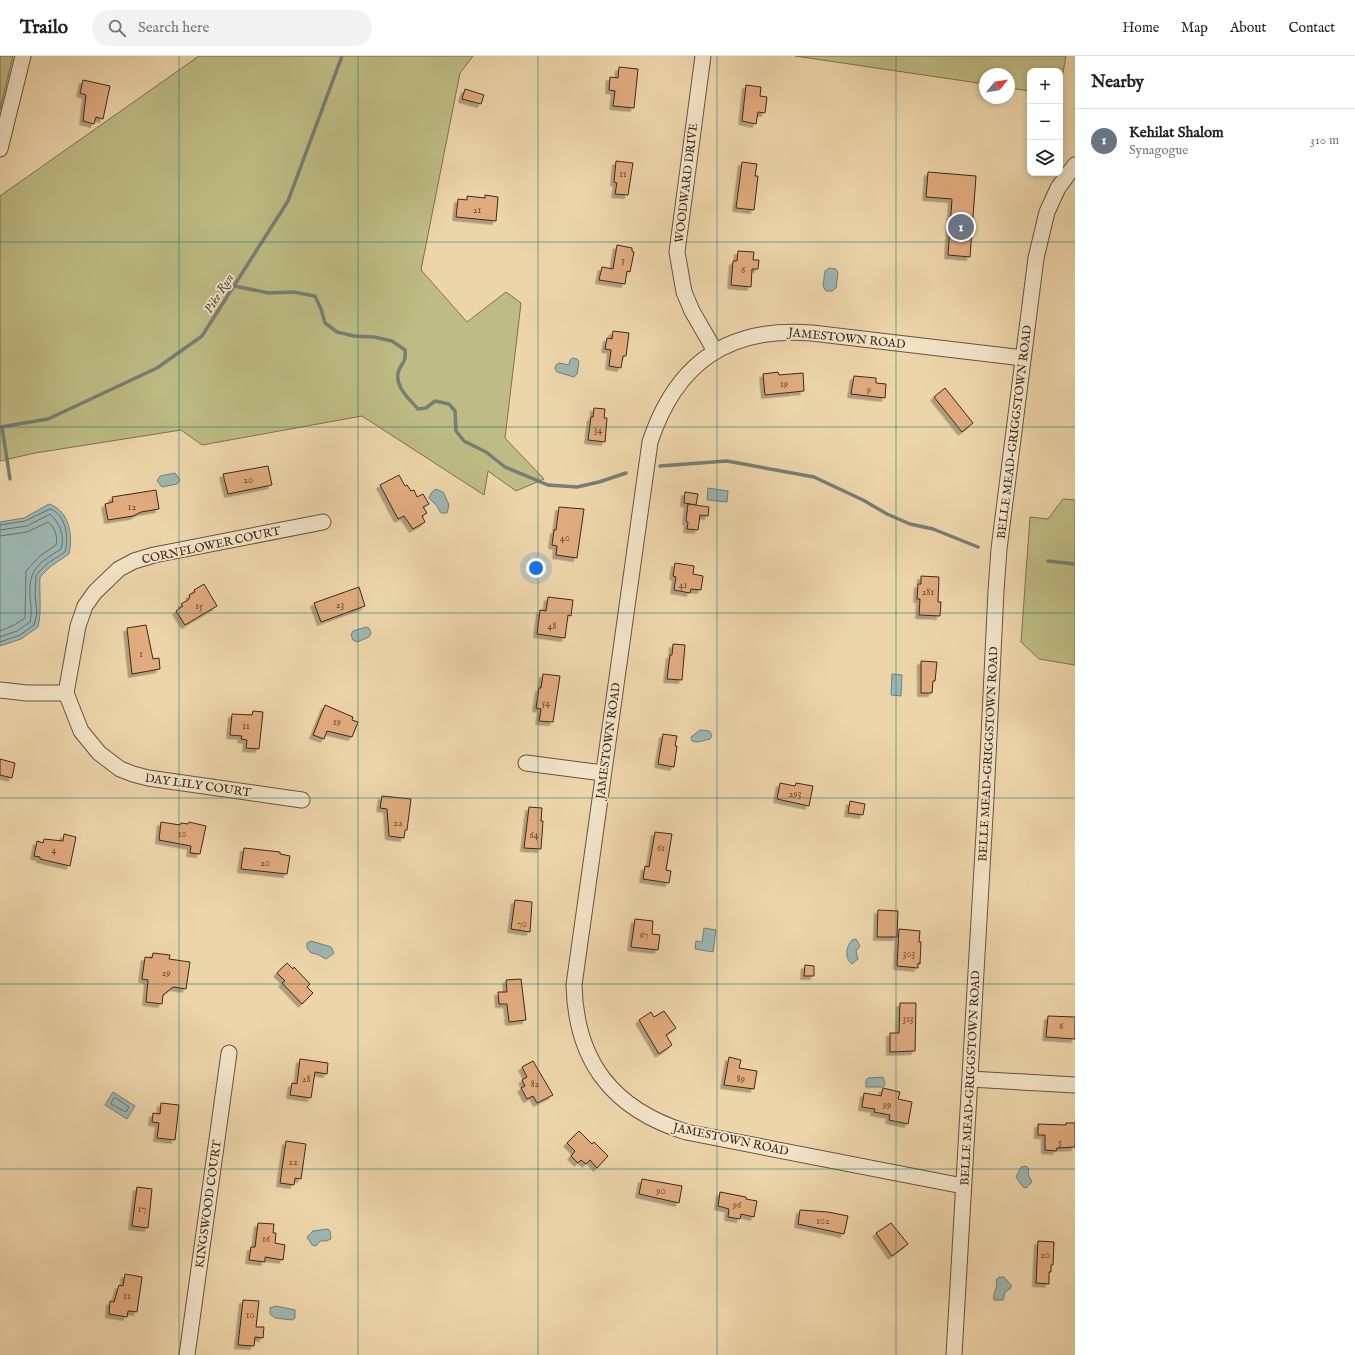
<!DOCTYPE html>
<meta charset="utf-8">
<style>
:root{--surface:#fff;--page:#f2f2f2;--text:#202124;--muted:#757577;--line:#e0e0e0;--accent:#8f2418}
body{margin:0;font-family:"IM FELL English",serif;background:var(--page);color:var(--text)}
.controls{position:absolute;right:12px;top:12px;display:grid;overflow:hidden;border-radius:8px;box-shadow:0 2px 6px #0003}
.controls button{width:36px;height:36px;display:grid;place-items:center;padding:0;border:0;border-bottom:1px solid var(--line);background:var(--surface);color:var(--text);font:20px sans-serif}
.compass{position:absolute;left:979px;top:12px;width:36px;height:36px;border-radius:50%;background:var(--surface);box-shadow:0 2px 6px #0003;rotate:60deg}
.you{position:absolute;left:536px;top:512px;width:14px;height:14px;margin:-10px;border:3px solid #fff;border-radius:50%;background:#1a73e8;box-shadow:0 0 0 6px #1a73e833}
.badge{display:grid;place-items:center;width:26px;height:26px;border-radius:50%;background:var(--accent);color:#fff;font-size:13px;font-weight:700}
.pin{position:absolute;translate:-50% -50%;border:2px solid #fff;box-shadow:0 1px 4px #0006}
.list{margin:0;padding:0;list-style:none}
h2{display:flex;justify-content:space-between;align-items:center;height:52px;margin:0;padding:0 16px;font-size:17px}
h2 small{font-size:13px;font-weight:400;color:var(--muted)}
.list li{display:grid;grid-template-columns:26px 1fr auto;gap:12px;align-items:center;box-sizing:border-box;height:64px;padding:0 16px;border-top:1px solid var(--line)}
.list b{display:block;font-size:15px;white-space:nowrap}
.list p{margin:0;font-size:13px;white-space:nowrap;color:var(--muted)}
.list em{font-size:13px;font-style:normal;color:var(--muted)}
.icon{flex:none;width:22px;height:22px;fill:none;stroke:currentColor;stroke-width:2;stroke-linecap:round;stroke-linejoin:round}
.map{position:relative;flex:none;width:1075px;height:1299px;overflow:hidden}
header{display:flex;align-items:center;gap:24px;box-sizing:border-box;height:56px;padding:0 20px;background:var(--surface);border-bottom:1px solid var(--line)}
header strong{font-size:19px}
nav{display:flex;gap:22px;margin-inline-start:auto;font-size:14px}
.search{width:280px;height:36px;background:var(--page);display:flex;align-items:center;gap:10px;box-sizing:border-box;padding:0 14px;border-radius:22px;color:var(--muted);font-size:15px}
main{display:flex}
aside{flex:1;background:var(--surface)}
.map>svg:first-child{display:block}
.green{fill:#bebc84;stroke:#7d724f}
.water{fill:#9cb6b2;stroke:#767e75}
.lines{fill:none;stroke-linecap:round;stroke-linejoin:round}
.shore{stroke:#6c7066;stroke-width:1}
.stream{stroke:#767e75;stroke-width:3.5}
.building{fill:#e1ab7e;stroke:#3c291a;filter:url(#shadow)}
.minor-casing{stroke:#68543e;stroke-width:17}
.minor{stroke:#f3e4c8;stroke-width:15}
.grid{fill:none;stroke:#0f766e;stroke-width:1;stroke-opacity:0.55}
.labels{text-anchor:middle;stroke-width:3.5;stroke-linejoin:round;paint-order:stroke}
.number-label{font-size:10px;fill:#654a33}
.street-label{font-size:12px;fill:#3c291a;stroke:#f3e4c8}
.water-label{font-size:13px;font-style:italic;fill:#544c40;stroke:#f3e4c8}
</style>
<header>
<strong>Trailo</strong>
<div class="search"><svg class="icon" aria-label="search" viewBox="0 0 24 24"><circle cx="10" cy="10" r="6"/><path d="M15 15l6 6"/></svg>Search here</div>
<nav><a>Home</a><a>Map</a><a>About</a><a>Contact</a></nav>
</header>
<main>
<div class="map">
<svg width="1075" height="1299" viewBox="0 0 1075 1299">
<defs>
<filter id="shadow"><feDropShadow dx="-3.5" dy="3.5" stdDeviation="0" flood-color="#0004"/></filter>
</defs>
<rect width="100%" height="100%" fill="#edd5aa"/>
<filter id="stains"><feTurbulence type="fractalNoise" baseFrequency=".005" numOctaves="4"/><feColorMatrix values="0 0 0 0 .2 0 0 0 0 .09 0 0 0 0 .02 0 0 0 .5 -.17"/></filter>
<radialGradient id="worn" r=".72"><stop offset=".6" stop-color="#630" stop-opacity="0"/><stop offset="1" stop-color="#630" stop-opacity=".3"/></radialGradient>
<g class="green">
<path d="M 0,0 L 13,0 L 0,54 Z"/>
<path d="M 199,0 L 473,0 L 460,17 L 421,214 L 467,266 L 506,236 L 521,247 L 505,382 L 544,423 L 516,435 L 488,415 L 484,439 L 362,360 L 202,389 L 181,374 L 35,397 L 0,405 L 0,140 Z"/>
<path d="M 795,0 L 1066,0 L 1060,33 L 1060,15 L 1030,15 L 1030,35 L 1009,32 L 1009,18 L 985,18 L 985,28 Z"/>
<path d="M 1063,443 L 1075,444 L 1075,609 L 1039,603 L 1021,586 L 1030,461 L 1048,463 Z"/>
</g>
<g class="water">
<path d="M 829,212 L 836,213 L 838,217 L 836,232 L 832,235 L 826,235 L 823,230 L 825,215 Z"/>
<path d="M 573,302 L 577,303 L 579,306 L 577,318 L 574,321 L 557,316 L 555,313 L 556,309 L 559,307 L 569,309 L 570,304 Z"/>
<path d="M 175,417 L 180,424 L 177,428 L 162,431 L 157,425 L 160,420 Z"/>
<path d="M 708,432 L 728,435 L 727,446 L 707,444 Z"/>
<path d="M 436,433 L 443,436 L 449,449 L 447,457 L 441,457 L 437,450 L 429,442 L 432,436 Z"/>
<path d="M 49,448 C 70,455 73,480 69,498 L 51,510 L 40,521 C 39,538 42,555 38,571 L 21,583 L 0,590 L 0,466 L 24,462 Z"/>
<path d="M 366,571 L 369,572 L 371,577 L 369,581 L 357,586 L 353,584 L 351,579 L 353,575 Z"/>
<path d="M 892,618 L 902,619 L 901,640 L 891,639 Z"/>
<path d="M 700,674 L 709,675 L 712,679 L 710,683 L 698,686 L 692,685 L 691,681 Z"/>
<path d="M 704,872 L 716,874 L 713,896 L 695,893 L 696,885 L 702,886 Z"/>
<path d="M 856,883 L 860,890 L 856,895 L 858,903 L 852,908 C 844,902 846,891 852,884 Z"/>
<path d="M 311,885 L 331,891 L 334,897 L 326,903 L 317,898 L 311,897 L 307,892 L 307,887 Z"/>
<path d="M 883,1021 L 885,1028 L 883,1031 L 866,1031 L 866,1024 L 868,1022 Z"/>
<path d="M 113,1036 L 135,1050 L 127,1063 L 105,1049 Z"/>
<path d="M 1026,1110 L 1029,1113 L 1028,1118 L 1032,1126 L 1026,1132 L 1023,1131 L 1016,1121 L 1021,1111 Z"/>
<path d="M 328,1173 L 330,1175 L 331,1183 L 326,1185 L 320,1185 L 316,1190 L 312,1189 L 307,1181 L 313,1175 Z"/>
<path d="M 999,1221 L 1004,1221 L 1011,1229 L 1011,1232 L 1005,1236 L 1003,1244 L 994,1244 C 992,1237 999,1231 996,1224 Z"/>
<path d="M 276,1250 L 295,1254 L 295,1262 L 292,1264 L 275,1262 L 270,1258 L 270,1252 Z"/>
</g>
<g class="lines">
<g class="shore">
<path d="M 0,469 L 25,465 L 50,453 C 66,458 69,482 65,496 L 48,507 L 36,519 L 35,539 L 37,557 L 34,569 L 20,579 L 0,586"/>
<path d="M 0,474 L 27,470 L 50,458 C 60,467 65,480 61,493 C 39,507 28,513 30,541 C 31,550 32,557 30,566 L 17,575 L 0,581"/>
<path d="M 0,480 L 27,476 L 48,466 C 55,471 58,481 56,489 L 41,499 L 26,515 L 25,562 L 14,569 L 0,575"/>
<path d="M 116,1042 L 129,1051 L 126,1056 L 111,1048 L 113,1043 Z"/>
</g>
<g class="stream">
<path d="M 234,230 L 269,237 L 293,236 L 315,240 L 321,253 L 325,267 L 337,276 L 354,280 L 374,281 L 392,285 L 405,294 C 406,306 403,305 399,314 C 393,329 409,343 418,353 L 426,352 L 435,345 L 449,348 L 455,355 L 456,375 L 464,385 L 486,396 L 505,411 L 548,429 L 577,431 L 599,426 L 626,417"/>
<path d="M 0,371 L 48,363 L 157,312 L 202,280 L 288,145 L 342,0"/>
<path d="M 2,371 L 10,423"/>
<path d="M 660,410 L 727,405 L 814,421 L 863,444 L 887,458 L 910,468 L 933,473 L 978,491"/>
<path d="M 1048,505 L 1075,508"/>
</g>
</g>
<g class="building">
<path d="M 619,11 L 638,13 L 634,52 L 613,50 L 615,35 L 609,34 L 610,21 L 618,22 Z"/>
<path d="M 83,24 L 110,30 L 103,63 L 96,61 L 94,68 L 83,65 L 86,39 L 80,37 Z"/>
<path d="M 746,29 L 761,31 L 760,40 L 767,41 L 765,57 L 758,56 L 756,68 L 742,65 Z"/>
<path d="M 465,33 L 484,39 L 481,48 L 462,43 Z"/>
<path d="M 616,105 L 633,107 L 628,139 L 615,138 L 617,127 L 614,126 Z"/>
<path d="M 742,106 L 757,108 L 755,120 L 758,120 L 754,154 L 736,152 Z"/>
<path d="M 928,116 L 976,120 L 970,201 L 948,199 L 952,143 L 926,141 Z"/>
<path d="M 485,139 L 498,141 L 496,165 L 456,161 L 458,143 L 467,144 L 467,140 L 485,142 Z"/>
<path d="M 617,189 L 632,192 L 632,195 L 634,196 L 630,216 L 627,215 L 625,228 L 599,224 L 602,211 L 613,213 Z"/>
<path d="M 738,195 L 754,196 L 753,204 L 759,204 L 758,213 L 752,213 L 751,231 L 731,229 L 733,205 L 737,205 Z"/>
<path d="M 613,275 L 629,277 L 626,300 L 623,300 L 621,312 L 609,310 L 611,294 L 605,293 L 607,282 L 612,283 Z"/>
<path d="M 778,316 L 779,319 L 803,317 L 804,335 L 765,339 L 763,318 Z"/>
<path d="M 854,320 L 876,322 L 876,327 L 886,328 L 885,342 L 851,338 Z"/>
<path d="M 945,332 L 973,367 L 962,376 L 934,341 Z"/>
<path d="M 594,352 L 605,353 L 604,362 L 607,362 L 605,386 L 588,384 L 591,361 L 593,361 Z"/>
<path d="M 268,410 L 272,429 L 228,438 L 223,418 Z"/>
<path d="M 399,419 L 405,430 L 407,429 L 411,435 L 414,434 L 417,441 L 423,438 L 429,448 L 423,451 L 427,457 L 422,460 L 425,466 L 413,473 L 404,460 L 398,463 L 380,429 Z"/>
<path d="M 156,434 L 159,453 L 141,456 L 133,460 L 108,464 L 105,448 L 113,446 L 112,441 Z"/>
<path d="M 685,436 L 698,438 L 696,449 L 684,447 Z"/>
<path d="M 688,448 L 709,451 L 708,460 L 700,459 L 698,474 L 687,473 L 688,466 L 686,465 Z"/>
<path d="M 559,451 L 584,453 L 577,502 L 556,499 L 557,490 L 552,489 L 554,474 L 556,474 Z"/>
<path d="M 675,507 L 694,510 L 693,518 L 703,520 L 701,534 L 691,533 L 690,537 L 674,534 L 676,521 L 673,520 Z"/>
<path d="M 921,520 L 939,521 L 938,546 L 941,546 L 940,560 L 919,559 L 920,543 L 917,543 L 918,528 L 921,528 Z"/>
<path d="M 204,528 L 217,550 L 185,569 L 176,555 L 183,550 L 181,548 L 188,544 L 190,541 L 189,539 L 195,536 L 194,534 Z"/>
<path d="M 359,531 L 365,550 L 321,566 L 314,547 Z"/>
<path d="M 548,541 L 573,544 L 571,560 L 568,559 L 565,582 L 537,578 L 540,554 L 546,555 Z"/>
<path d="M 146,569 L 153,603 L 159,602 L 160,613 L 132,618 L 127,572 Z"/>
<path d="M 673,588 L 685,589 L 682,624 L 667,623 L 670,599 L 672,599 Z"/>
<path d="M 921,605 L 937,606 L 935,625 L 933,625 L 932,637 L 921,637 Z"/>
<path d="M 543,618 L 560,620 L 553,666 L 539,665 L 541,653 L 536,652 L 539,632 L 541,632 Z"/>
<path d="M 325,649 L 353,661 L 352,664 L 358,666 L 352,681 L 327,675 L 324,683 L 313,679 Z"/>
<path d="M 253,655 L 263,656 L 259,693 L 246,692 L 247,684 L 241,683 L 242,680 L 230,679 L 232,658 L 252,659 Z"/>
<path d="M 663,678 L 677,680 L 675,690 L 677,690 L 674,711 L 658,708 Z"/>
<path d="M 0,703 L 15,707 L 12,722 L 0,719 Z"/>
<path d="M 780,727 L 795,730 L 796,727 L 813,730 L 809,750 L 777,743 Z"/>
<path d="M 382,740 L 411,743 L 407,774 L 405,774 L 404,782 L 389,780 L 387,753 L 380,752 Z"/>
<path d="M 850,745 L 865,748 L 863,759 L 848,757 Z"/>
<path d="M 529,751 L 542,752 L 541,765 L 543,765 L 541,793 L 524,792 Z"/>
<path d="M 161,766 L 180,769 L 181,767 L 188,768 L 189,766 L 206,770 L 200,798 L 190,797 L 191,790 L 159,784 Z"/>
<path d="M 655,776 L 672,778 L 666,814 L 671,815 L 669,827 L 643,823 L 645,810 L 649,811 Z"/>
<path d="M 64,778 L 76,781 L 70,810 L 40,803 L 40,801 L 34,800 L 37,785 L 43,787 L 44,783 L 63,785 Z"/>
<path d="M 244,792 L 280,796 L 280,798 L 290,800 L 287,818 L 241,813 Z"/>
<path d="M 515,844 L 532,846 L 530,876 L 511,873 Z"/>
<path d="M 878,854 L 898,855 L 897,881 L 877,881 Z"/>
<path d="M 635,863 L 653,865 L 652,878 L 660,879 L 658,894 L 631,891 Z"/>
<path d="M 899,873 L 920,875 L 919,886 L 921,886 L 920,908 L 918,907 L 918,912 L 897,910 Z"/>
<path d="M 153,897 L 170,899 L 169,903 L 190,906 L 186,933 L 173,931 L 163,939 L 162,948 L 146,946 L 148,924 L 142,923 L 145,901 L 152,902 Z"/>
<path d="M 287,907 L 293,913 L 294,911 L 310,928 L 307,931 L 313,937 L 302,948 L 282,927 L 285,925 L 277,917 Z"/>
<path d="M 805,909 L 814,910 L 814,920 L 804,920 Z"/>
<path d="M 521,923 L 526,964 L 509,966 L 507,948 L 499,948 L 498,936 L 507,936 L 506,924 Z"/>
<path d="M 900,947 L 916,947 L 915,995 L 890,996 L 890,977 L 899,977 Z"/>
<path d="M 664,955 L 676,972 L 666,979 L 672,989 L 659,998 L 639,964 L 651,956 L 654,961 Z"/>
<path d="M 1048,960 L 1075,961 L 1075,983 L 1046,981 Z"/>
<path d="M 729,1001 L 741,1004 L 739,1012 L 757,1015 L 754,1033 L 724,1029 Z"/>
<path d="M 300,1003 L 328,1007 L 327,1018 L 315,1016 L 311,1042 L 290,1039 L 292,1027 L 297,1028 Z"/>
<path d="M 533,1005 L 553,1039 L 537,1047 L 533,1040 L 527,1043 L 521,1032 L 525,1030 L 522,1024 L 527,1021 L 522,1011 Z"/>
<path d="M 883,1032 L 900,1036 L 898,1043 L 912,1046 L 908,1068 L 889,1064 L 890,1059 L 874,1056 L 875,1053 L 862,1051 L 864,1037 L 881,1040 Z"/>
<path d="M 161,1047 L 179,1049 L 175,1084 L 157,1082 L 159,1067 L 152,1066 L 153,1057 L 160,1058 Z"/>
<path d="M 1066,1067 L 1075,1067 L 1075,1091 L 1057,1092 L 1056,1095 L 1045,1094 L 1045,1079 L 1038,1079 L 1038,1068 L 1066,1069 Z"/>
<path d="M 579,1075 L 592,1088 L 594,1086 L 608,1100 L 597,1112 L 590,1104 L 586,1108 L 581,1104 L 578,1107 L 571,1100 L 575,1095 L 567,1087 Z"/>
<path d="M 286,1085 L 306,1088 L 301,1123 L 295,1122 L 294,1129 L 280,1127 Z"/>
<path d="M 642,1123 L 682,1130 L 679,1147 L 639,1138 Z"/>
<path d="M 137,1131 L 152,1133 L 148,1172 L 132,1170 Z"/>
<path d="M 720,1136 L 746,1141 L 746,1143 L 757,1145 L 754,1161 L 741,1158 L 740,1163 L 728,1161 L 729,1153 L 718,1150 Z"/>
<path d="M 800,1154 L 828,1156 L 848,1160 L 844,1178 L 798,1168 Z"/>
<path d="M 258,1167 L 274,1168 L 273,1177 L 276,1177 L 275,1187 L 285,1189 L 283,1204 L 265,1201 L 265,1206 L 249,1204 L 251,1191 L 255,1191 Z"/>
<path d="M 891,1167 L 908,1188 L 892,1200 L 876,1177 Z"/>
<path d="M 1038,1185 L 1054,1186 L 1053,1209 L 1051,1209 L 1051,1216 L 1049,1216 L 1049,1228 L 1036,1227 Z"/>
<path d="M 125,1218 L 142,1221 L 137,1256 L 128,1255 L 127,1261 L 109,1258 L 110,1245 L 114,1246 L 119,1229 L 123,1230 Z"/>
<path d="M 243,1244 L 259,1245 L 256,1271 L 264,1271 L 263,1282 L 255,1281 L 254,1290 L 238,1289 Z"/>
</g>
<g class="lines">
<defs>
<g id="minor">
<path d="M 703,0 L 677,196 L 684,236 L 692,255 L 715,295"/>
<path d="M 0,93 L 23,0"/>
<path d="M 0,634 L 27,637 L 66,637"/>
<path d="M 526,707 L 603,717"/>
<path d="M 302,744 L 148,722 L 133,718 L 120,713 L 99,697 L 81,675 L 66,637 L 78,570 L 85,550 L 95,536 L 119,513 L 134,505 L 154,499 L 323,466"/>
<path d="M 970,1023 L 1075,1029"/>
<path d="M 963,1130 L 686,1076 C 613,1053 576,1006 574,929 L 650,386 C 676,307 728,270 812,277 L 1023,302"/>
<path d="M 187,1299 L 229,997"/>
<path d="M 954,1299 L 986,742 L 996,535 L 999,493 L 1036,202 L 1047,156 L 1058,132 L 1075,109"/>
</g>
</defs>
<use href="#minor" class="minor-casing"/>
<use href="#minor" class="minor"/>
</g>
<path class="grid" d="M 179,0 L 179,1299M 358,0 L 358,1299M 538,0 L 538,1299M 717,0 L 717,1299M 896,0 L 896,1299M 0,186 L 1075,186M 0,371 L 1075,371M 0,557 L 1075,557M 0,742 L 1075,742M 0,928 L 1075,928M 0,1113 L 1075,1113"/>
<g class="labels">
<g class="number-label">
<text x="623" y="121">11</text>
<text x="477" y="157">21</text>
<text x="623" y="207">5</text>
<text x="743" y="217">6</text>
<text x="784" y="331">19</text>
<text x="869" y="337">9</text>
<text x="598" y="377">34</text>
<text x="248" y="427">20</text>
<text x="132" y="454">12</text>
<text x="565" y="485">40</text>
<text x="683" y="532">41</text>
<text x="928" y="539">281</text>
<text x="340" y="552">23</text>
<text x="199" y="553">15</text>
<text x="552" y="573">48</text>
<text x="141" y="601">1</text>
<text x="546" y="650">54</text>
<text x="337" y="669">19</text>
<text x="246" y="673">11</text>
<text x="795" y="741">293</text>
<text x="398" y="770">22</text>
<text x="182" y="781">10</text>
<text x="534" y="782">64</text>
<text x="661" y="795">61</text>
<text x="54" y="797">4</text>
<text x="265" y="810">20</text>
<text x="522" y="871">70</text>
<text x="644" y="882">67</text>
<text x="909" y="901">303</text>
<text x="166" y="920">29</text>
<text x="908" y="966">313</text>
<text x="1061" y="973">6</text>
<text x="306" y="1026">28</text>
<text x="741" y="1026">89</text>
<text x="535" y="1031">82</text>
<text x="887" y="1052">99</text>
<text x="1060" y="1089">5</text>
<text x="293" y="1109">22</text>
<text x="661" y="1138">90</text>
<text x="737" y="1152">96</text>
<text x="142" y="1156">17</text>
<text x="823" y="1168">102</text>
<text x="266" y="1186">16</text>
<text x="1045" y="1202">20</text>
<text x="127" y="1243">11</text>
<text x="250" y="1262">10</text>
</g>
<g class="street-label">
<text transform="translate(686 127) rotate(-83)" y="4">WOODWARD DRIVE</text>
<text transform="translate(847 282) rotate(6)" y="4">JAMESTOWN ROAD</text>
<text transform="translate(1014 376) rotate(-83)" y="4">BELLE MEAD-GRIGGSTOWN ROAD</text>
<text transform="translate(211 489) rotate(-12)" y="4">CORNFLOWER COURT</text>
<text transform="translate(608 685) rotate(-82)" y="4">JAMESTOWN ROAD</text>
<text transform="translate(988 698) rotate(-87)" y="4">BELLE MEAD-GRIGGSTOWN ROAD</text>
<text transform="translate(198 729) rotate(8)" y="4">DAY LILY COURT</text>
<text transform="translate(970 1022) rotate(-87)" y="4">BELLE MEAD-GRIGGSTOWN ROAD</text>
<text transform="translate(731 1083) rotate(12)" y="4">JAMESTOWN ROAD</text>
<text transform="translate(208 1148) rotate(-82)" y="4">KINGSWOOD COURT</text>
</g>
<g class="water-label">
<text transform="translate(218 237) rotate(-58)" y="5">Pike Run</text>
</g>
</g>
<rect width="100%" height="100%" filter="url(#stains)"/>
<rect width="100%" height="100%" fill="url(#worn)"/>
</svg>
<div class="controls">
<button>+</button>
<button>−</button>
<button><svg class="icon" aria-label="layers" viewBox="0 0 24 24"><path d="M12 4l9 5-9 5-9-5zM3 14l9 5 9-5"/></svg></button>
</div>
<svg class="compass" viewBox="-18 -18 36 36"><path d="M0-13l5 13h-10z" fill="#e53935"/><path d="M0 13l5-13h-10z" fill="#757577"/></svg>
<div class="you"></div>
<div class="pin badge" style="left:961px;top:171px;background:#6b7280">1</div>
</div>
<aside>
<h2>Nearby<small></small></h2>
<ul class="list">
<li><span class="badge" style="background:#6b7280">1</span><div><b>Kehilat Shalom</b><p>Synagogue</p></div><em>310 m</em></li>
</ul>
</aside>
</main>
